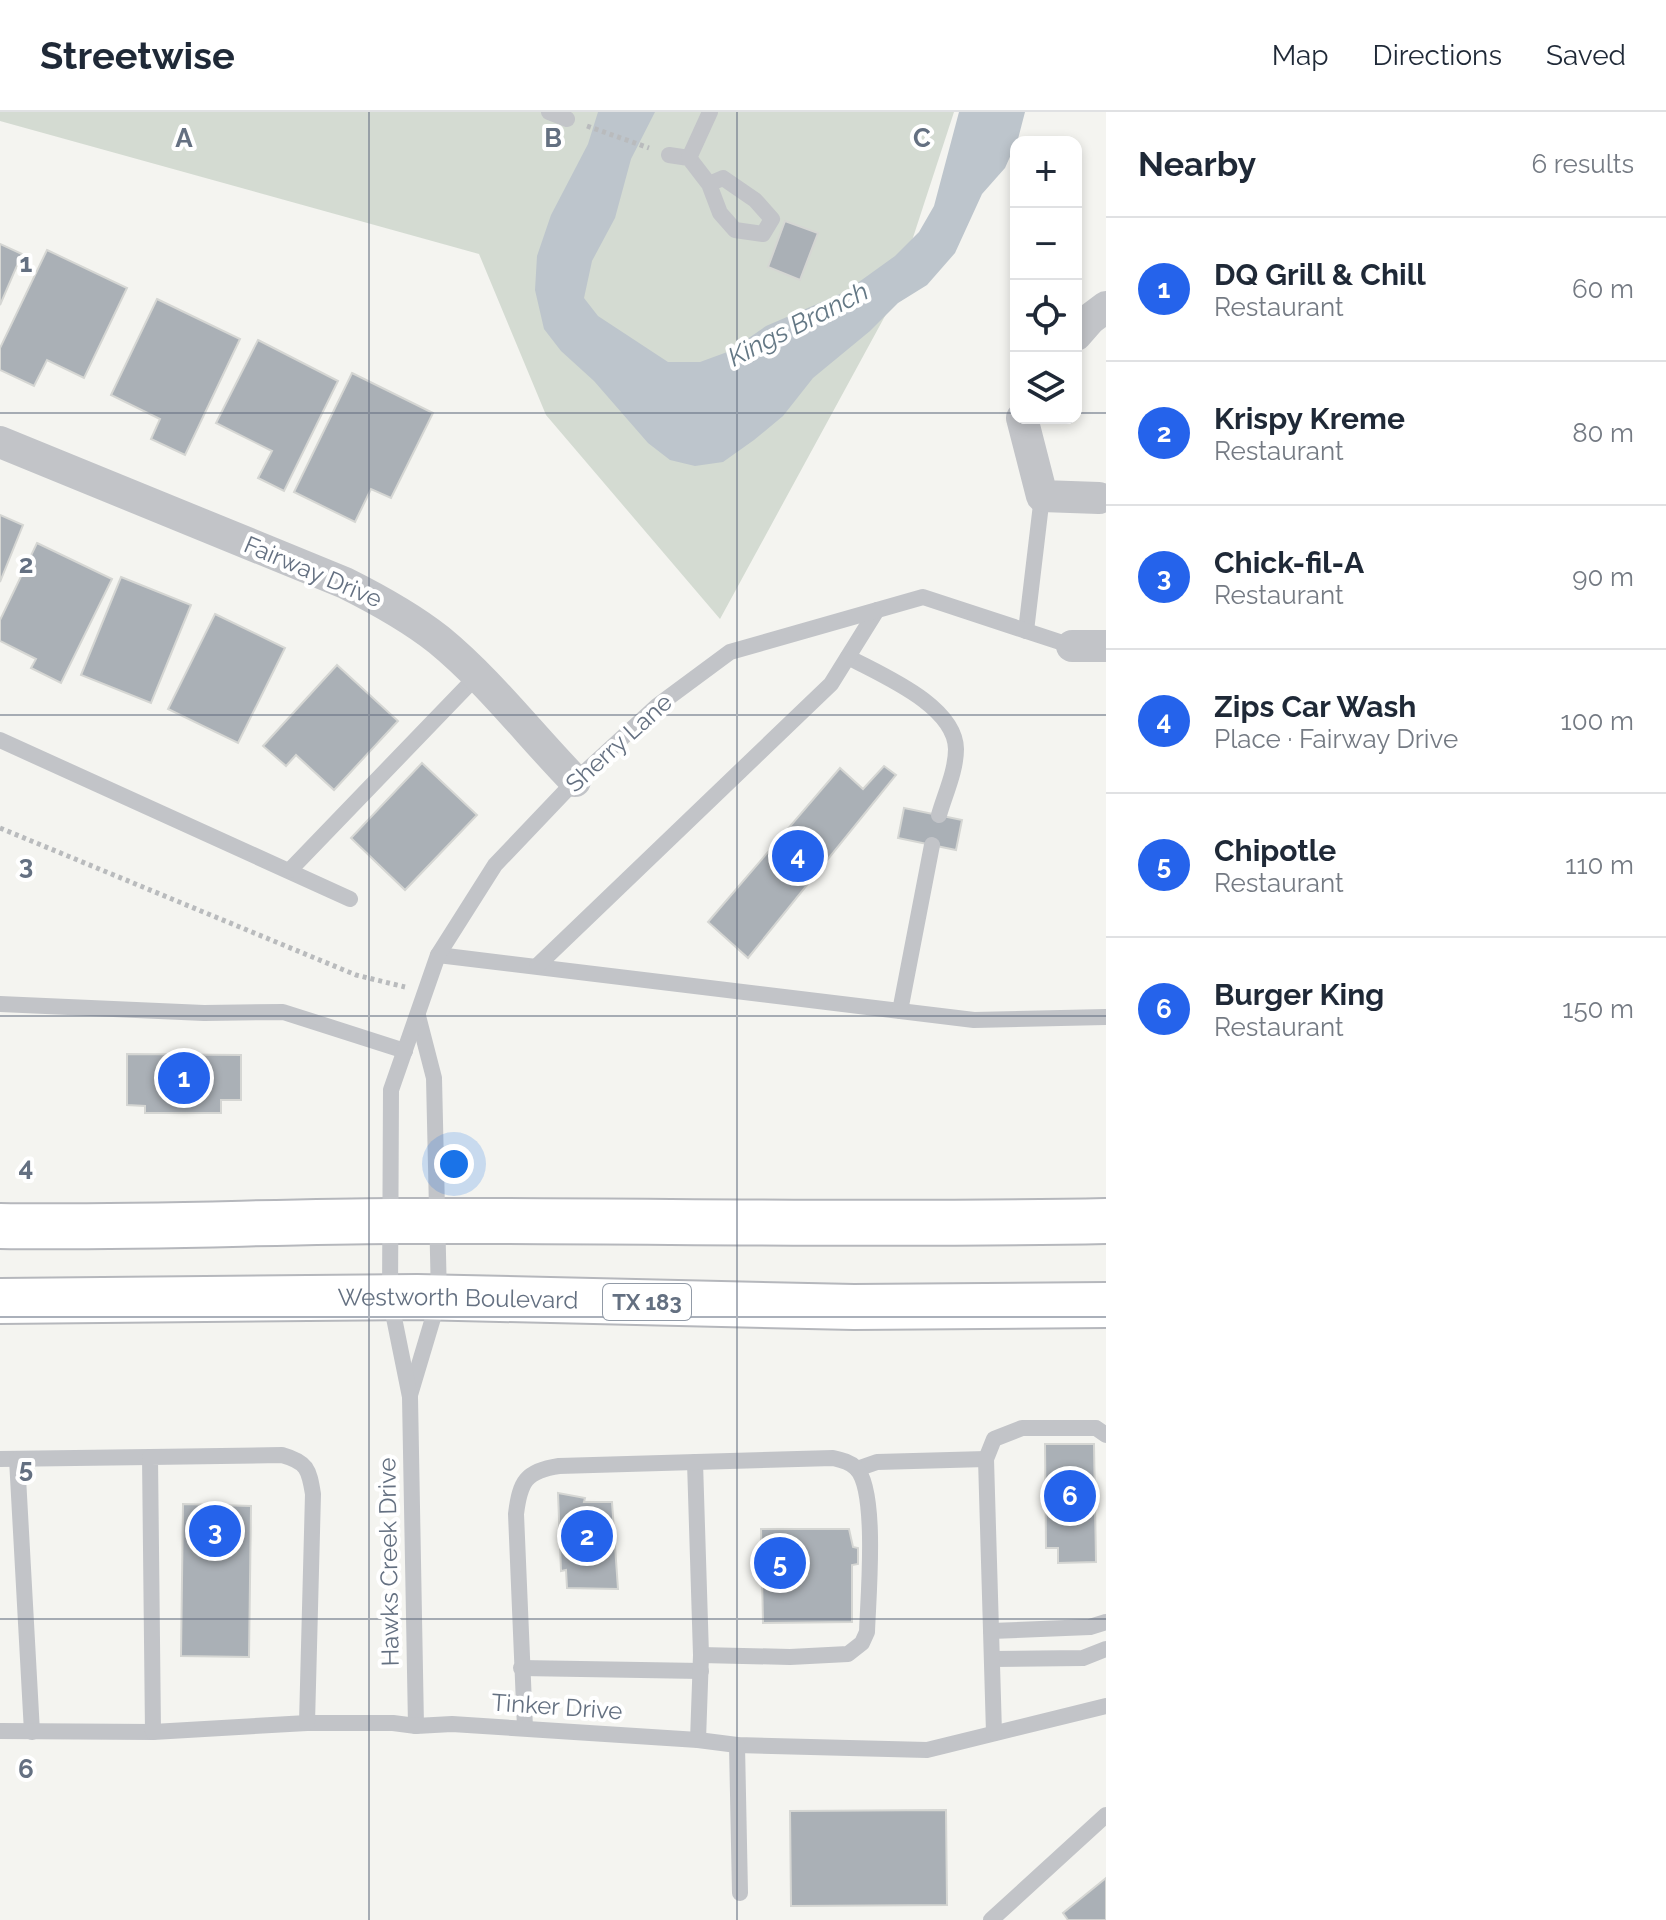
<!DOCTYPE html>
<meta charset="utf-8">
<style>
:root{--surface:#fff;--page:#f2f2f3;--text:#1f2937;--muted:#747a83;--line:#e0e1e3;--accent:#2563eb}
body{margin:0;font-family:Raleway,sans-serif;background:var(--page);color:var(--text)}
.controls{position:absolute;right:24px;top:24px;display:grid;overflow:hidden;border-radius:16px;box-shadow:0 4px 12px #0003}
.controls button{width:72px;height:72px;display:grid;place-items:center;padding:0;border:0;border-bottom:2px solid var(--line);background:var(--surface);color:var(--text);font:40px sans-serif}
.you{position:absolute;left:454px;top:1052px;width:28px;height:28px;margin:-20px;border:6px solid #fff;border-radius:50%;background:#1a73e8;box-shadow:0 0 0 12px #1a73e833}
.badge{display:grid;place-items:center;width:52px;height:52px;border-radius:50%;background:var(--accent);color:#fff;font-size:26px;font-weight:700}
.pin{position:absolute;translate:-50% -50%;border:4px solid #fff;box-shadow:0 2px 8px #0006}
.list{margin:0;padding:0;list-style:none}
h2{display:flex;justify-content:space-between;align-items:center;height:104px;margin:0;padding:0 32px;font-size:34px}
h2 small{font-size:26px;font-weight:400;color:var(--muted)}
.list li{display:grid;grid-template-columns:52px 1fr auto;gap:24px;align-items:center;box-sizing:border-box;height:144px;padding:0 32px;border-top:2px solid var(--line)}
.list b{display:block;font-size:30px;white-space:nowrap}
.list p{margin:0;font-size:26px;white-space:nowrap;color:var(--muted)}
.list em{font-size:26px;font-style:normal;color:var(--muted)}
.icon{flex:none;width:44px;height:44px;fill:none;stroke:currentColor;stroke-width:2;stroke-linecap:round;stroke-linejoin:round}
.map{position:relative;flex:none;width:1106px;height:1808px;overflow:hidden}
header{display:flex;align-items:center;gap:48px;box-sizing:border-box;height:112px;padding:0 40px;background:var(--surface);border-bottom:2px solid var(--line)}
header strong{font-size:38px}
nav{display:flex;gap:44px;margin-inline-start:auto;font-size:28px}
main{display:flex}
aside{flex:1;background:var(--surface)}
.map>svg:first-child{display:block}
.green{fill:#d4dbd2}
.water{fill:#bdc5cc}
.building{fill:#aab0b6;stroke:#d5d6d3;stroke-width:2}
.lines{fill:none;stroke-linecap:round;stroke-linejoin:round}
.primary-casing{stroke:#b5b7bc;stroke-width:48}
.path{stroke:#b9bbbd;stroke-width:5;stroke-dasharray:4 4;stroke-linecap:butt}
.lane{stroke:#c2c4c8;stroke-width:16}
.street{stroke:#c2c4c8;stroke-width:32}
.primary{stroke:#fff;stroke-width:44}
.grid{fill:none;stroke:#647081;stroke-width:2;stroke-opacity:0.55}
.labels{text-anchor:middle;stroke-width:8;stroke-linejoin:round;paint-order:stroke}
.shield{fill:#fff;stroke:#929ba7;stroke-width:2}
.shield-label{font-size:22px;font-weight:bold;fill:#647081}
.street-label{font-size:24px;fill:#647081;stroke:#fff}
.water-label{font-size:26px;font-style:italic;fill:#647885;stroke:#fff}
.grid-label{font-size:26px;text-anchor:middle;font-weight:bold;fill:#647081;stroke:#fff;stroke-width:8;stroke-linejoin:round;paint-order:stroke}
</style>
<header>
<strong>Streetwise</strong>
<nav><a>Map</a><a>Directions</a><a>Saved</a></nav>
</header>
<main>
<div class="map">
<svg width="1106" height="1808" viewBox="0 0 1106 1808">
<rect width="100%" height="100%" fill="#f4f4f0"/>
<path class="green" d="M 0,0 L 954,0 L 891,193 L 720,507 L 546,303 L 479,142 L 0,9 Z"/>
<path class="water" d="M 598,0 L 655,0 L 631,47 L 615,106 L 592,149 L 584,186 L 598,204 L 668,250 L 700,250 L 730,239 L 766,214 L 845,180 L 895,144 L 919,120 L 934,94 L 959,0 L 1025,0 L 1018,27 L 1005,56 L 982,82 L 955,141 L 927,173 L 898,191 L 870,219 L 813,266 L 783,304 L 754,328 L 723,350 L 695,354 L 670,348 L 648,331 L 594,269 L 561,239 L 544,217 L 535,178 L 537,144 L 551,103 L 588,32 Z"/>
<g class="building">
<path d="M 785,109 L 818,121 L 800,168 L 768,155 Z"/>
<path d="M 0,132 L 22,142 L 0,193 Z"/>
<path d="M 47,138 L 127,176 L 84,266 L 47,248 L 34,274 L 0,258 L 0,236 Z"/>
<path d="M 157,187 L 240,227 L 185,343 L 151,327 L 160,307 L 111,283 Z"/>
<path d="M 258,228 L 338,269 L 284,379 L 258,366 L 272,339 L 216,311 Z"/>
<path d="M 352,261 L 433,301 L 391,386 L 371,377 L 355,410 L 294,380 Z"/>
<path d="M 0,403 L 23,413 L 0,470 Z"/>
<path d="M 37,431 L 112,467 L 61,571 L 31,556 L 36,547 L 0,529 L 0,508 Z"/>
<path d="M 121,465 L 191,493 L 151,591 L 81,563 Z"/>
<path d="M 215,502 L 285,536 L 238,631 L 168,597 Z"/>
<path d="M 337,553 L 398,609 L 334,678 L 296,643 L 286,654 L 263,634 Z"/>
<path d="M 422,651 L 477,703 L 405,778 L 351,726 Z"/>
<path d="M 884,654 L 896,663 L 748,846 L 708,810 L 840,656 L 863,677 Z"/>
<path d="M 904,696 L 962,708 L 956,738 L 898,726 Z"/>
<path d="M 127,942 L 241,943 L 241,988 L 221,988 L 221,1001 L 145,1001 L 145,994 L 127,993 Z"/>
<path d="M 1045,1332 L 1094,1332 L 1096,1450 L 1058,1451 L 1058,1436 L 1046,1436 Z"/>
<path d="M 558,1381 L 585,1386 L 584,1390 L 612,1390 L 618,1477 L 567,1476 L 566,1458 L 561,1459 Z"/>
<path d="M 183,1392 L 251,1394 L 249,1545 L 181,1544 Z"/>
<path d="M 761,1417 L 849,1417 L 853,1435 L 858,1436 L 858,1452 L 852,1453 L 852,1510 L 763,1511 Z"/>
<path d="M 946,1698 L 947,1793 L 791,1794 L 790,1699 Z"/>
<path d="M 1106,1766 L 1106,1808 L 1068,1808 L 1063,1801 Z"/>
</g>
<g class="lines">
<defs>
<g id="primary">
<path d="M 0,1114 C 131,1116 262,1110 393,1109 C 631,1108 868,1114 1106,1109"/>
<path id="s1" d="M 0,1189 L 417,1185 L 854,1195 L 1106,1193"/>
</g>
</defs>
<use href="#primary" class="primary-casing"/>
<g class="path">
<path d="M 587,14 L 649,36"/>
<path d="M 0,716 L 356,863 L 405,875"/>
</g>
<g class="lane">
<path d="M 549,0 L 567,7"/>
<path d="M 669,43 L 689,46 L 709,72 L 720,101 L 735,118 L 763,122 L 772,107 L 755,88 L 723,66 L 709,72"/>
<path d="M 689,46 L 710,0"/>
<path d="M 1026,519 L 1042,384"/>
<path d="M 848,545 C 881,563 955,593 956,637 C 956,659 945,682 939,703"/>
<path d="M 0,628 L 350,787"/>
<path d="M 290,758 L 477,564"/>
<path d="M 438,843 L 974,908 L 1106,905"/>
<path d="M 537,854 L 831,572 L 877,498"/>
<path d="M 0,892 L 204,901 L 283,900 L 405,939"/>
<path d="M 900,899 L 932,733"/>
<path d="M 410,1283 L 439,1186 L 434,966 L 418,904"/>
<path d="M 0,1347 L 150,1345"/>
<path d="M 17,1347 L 32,1620"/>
<path d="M 695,1350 L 701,1543"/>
<path d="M 857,1357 L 877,1350 L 986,1347"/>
<path d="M 991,1519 L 1090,1515 L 1106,1510"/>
<path d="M 992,1547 L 1083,1546 L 1106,1537"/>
<path d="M 521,1556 L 701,1559"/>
<path d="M 416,1614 L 410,1285 L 390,1186 L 391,978 L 438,843 L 495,753 L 575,669 L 657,594 L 730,540 L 923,485 L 1072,534"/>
<path d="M 525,1616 L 516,1402 C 520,1369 526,1359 559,1354 L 833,1346 C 842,1348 850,1350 856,1356 C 878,1378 868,1486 867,1520 L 862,1531 L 848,1542 L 790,1545 L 701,1543 L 698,1628"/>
<path d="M 0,1619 L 153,1620 L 307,1611 L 393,1611 L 416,1614 L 452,1612 L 698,1628 L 737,1633 L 927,1638 L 1106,1594"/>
<path d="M 153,1620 L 150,1345 L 282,1343 C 307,1350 309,1357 313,1382 L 307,1611"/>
<path d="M 994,1621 L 986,1347 L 994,1327 L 1022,1316 L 1096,1316 L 1106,1323"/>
<path d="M 737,1633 L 740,1781"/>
<path d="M 991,1808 L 1106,1703"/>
</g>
<g class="street">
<path d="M 1076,223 L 1090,207 L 1106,195"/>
<path d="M 1022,306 L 1042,384 L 1099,386"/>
<path d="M 0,330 L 345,471 C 379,488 410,505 439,528 C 489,569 530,623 575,669"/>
<path d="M 1072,534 L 1106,534"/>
</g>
<use href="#primary" class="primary"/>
</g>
<path class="grid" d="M 369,0 L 369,1808M 737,0 L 737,1808M 0,301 L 1016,301M 1076,301 L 1106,301M 0,603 L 1106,603M 0,904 L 1106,904M 0,1205 L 1106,1205M 0,1507 L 1106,1507"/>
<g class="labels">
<rect class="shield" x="603" y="1172" width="88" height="36" rx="6"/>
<g class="shield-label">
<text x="647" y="1198">TX 183</text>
</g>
<g class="street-label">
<text transform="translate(313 460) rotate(23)" y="8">Fairway Drive</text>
<text transform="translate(619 631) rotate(-42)" y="8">Sherry Lane</text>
<text dy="8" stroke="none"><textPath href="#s1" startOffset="458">Westworth Boulevard</textPath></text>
<text transform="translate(389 1450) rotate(-91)" y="8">Hawks Creek Drive</text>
<text transform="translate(557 1595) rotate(4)" y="8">Tinker Drive</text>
</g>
<g class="water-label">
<text transform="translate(798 212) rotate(-27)" y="9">Kings Branch</text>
</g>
</g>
<g class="grid-label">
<text x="184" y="35">A</text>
<text x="553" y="35">B</text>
<text x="922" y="35">C</text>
<text x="26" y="160">1</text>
<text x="26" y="461">2</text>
<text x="26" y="762">3</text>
<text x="26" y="1064">4</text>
<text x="26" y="1365">5</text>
<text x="26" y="1666">6</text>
</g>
</svg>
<div class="controls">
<button>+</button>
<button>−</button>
<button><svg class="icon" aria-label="locate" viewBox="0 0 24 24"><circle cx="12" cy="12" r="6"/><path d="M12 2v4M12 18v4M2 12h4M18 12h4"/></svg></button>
<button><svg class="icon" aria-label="layers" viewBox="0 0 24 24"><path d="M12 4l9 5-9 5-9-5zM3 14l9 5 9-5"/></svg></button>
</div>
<div class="you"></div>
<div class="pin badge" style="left:184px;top:966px">1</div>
<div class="pin badge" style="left:587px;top:1424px">2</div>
<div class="pin badge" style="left:215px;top:1419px">3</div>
<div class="pin badge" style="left:798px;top:744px">4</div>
<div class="pin badge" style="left:780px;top:1451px">5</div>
<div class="pin badge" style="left:1070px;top:1384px">6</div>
</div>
<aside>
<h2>Nearby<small>6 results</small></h2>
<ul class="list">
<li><span class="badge">1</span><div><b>DQ Grill &amp; Chill</b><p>Restaurant</p></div><em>60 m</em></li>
<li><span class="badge">2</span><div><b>Krispy Kreme</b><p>Restaurant</p></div><em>80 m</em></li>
<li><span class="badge">3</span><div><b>Chick-fil-A</b><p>Restaurant</p></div><em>90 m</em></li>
<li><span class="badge">4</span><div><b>Zips Car Wash</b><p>Place · Fairway Drive</p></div><em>100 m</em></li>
<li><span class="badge">5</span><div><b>Chipotle</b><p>Restaurant</p></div><em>110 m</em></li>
<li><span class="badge">6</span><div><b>Burger King</b><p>Restaurant</p></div><em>150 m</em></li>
</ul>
</aside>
</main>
